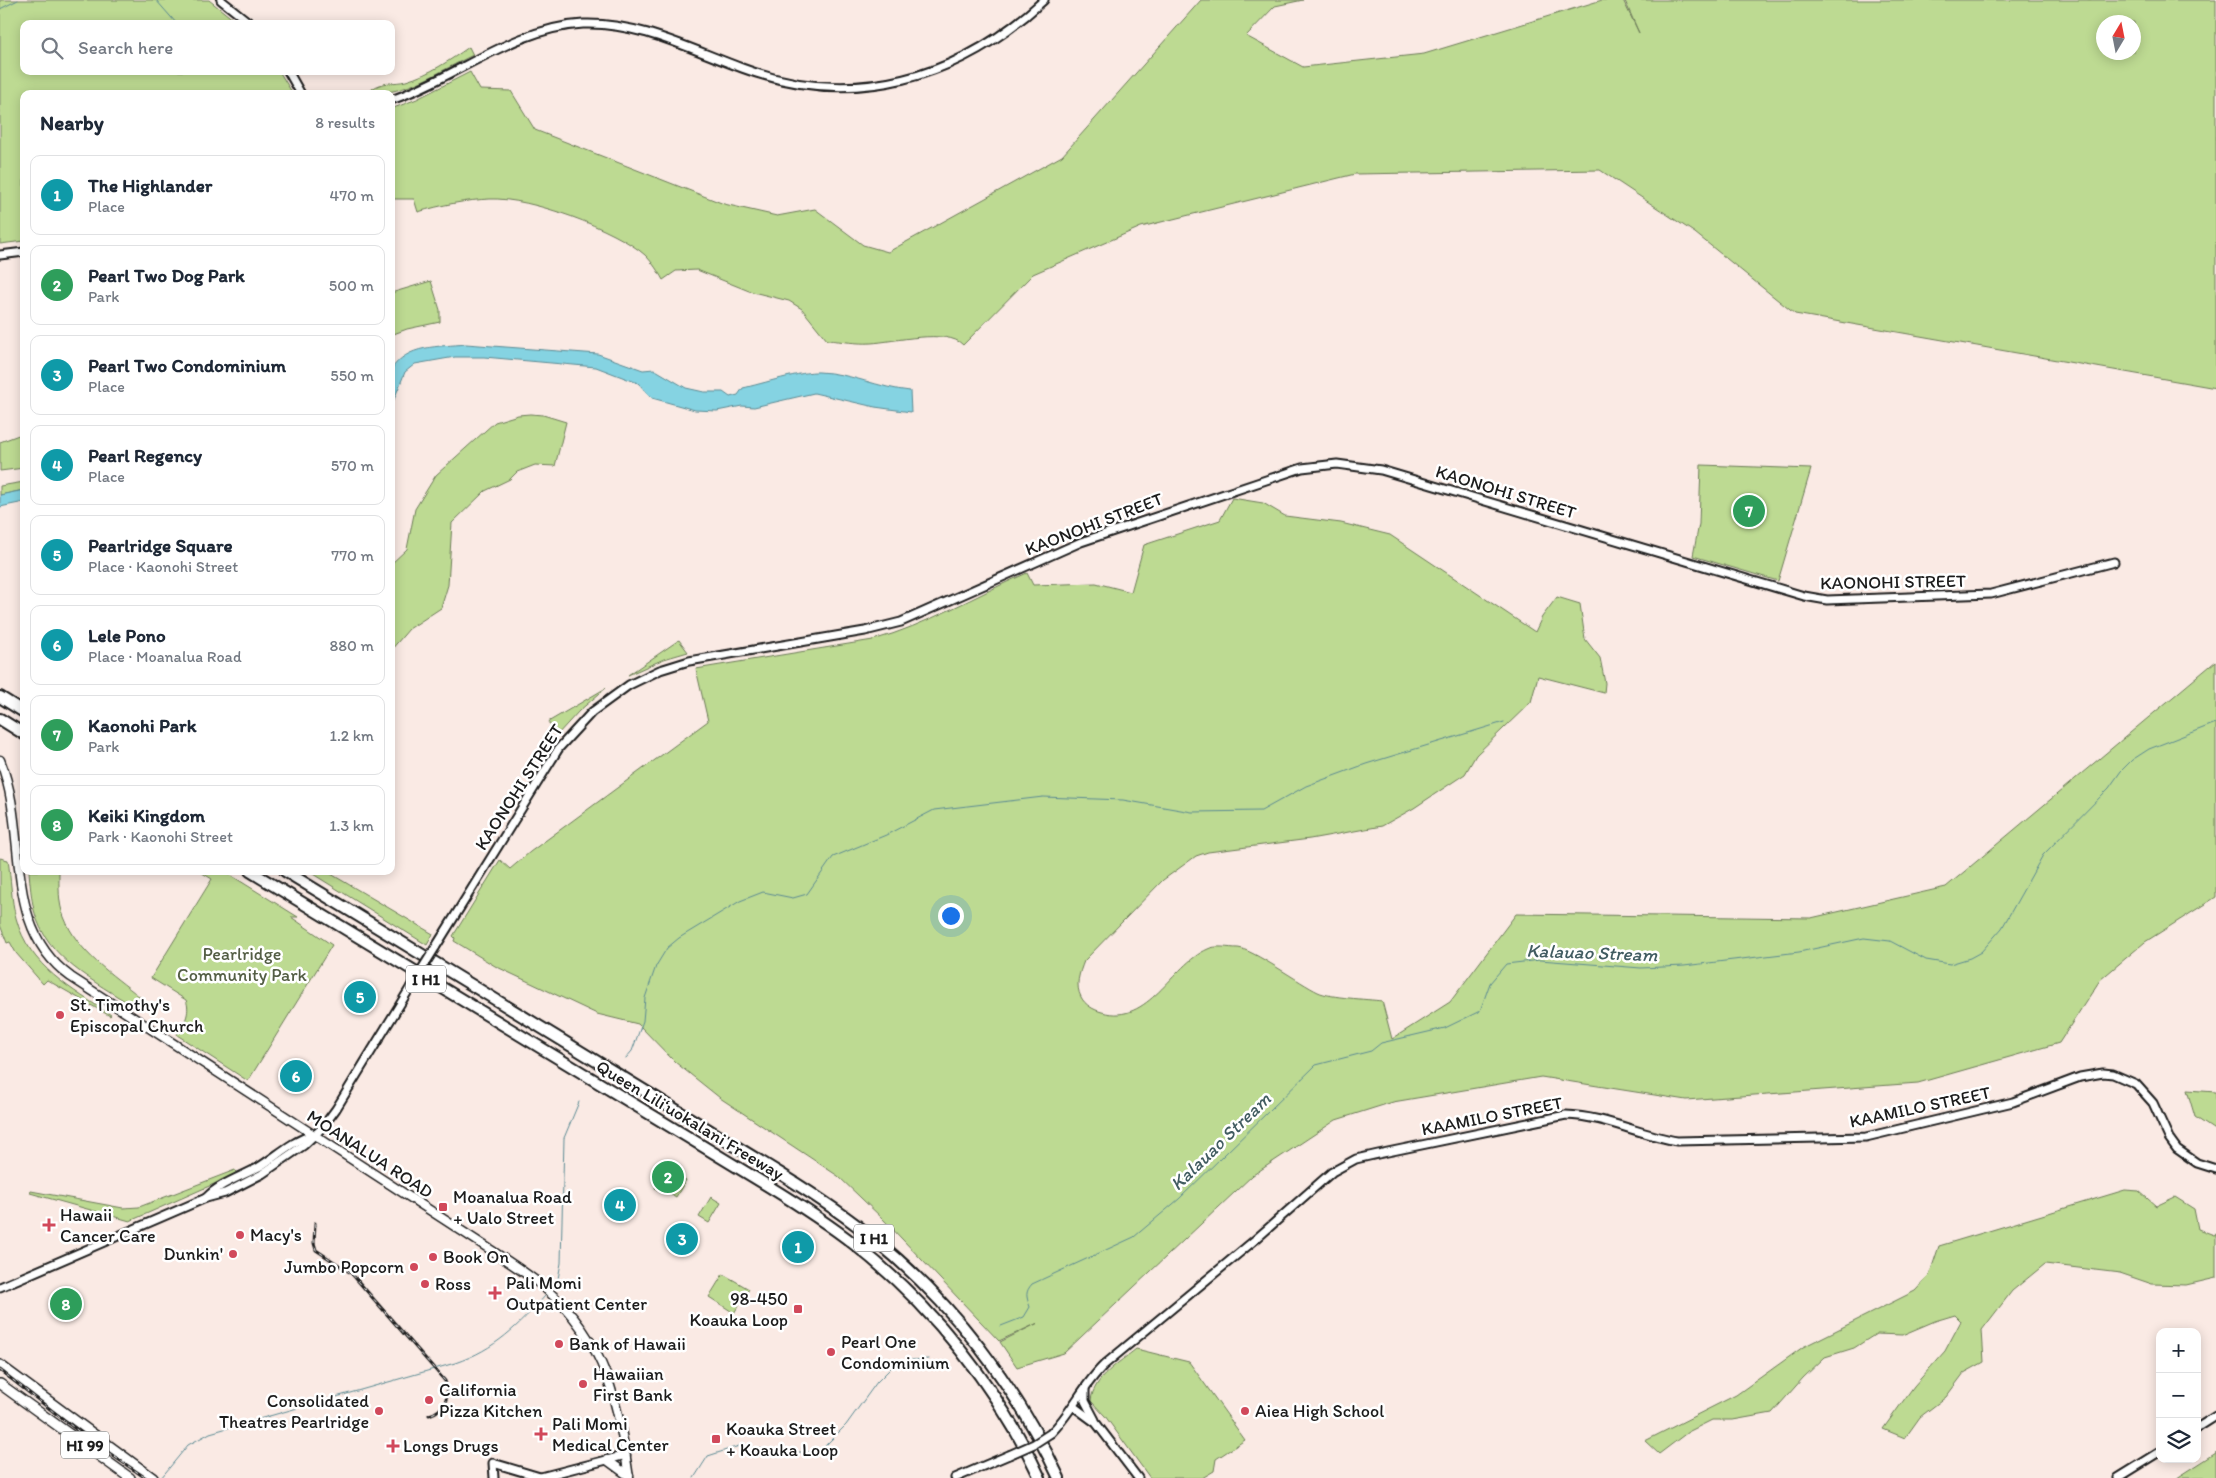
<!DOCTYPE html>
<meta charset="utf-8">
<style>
:root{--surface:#fff;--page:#f6f6f7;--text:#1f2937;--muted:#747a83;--line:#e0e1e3;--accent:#d1495b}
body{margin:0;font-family:Itim,sans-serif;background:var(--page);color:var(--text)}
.controls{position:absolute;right:15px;bottom:15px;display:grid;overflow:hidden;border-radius:10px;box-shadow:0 2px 12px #0003}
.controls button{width:45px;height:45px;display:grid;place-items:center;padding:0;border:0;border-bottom:1px solid var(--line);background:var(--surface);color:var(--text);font:25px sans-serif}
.compass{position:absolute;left:2096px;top:15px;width:45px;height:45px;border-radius:50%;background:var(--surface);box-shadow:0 2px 12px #0003;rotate:10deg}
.you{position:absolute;left:950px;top:915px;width:18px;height:18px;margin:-12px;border:4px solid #fff;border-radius:50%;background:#1a73e8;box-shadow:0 0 0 8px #1a73e833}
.badge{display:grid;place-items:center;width:32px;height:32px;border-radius:50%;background:var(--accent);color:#fff;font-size:16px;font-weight:700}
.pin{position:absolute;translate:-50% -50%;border:2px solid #fff;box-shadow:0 1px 5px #0006}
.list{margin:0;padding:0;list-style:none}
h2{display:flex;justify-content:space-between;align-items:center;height:65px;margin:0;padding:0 20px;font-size:21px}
h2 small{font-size:16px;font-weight:400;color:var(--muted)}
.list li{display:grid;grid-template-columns:32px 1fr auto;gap:15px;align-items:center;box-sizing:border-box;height:80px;margin:0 10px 10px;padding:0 10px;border:1px solid var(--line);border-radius:10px}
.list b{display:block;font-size:19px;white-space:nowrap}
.list p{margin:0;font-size:16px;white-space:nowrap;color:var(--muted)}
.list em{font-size:16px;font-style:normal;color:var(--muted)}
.icon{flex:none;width:28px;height:28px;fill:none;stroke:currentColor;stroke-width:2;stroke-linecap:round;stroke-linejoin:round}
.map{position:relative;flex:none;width:2216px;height:1478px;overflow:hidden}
.search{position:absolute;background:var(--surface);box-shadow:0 2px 12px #0003;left:20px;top:20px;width:375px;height:55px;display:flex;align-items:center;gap:12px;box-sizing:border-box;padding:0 18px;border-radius:10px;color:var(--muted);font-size:19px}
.panel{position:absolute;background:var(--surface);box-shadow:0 2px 12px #0003;left:20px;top:90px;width:375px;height:785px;border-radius:10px}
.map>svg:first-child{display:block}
.green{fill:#bdda92;stroke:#6c7b57;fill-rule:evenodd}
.water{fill:#85d3e2;stroke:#5b8a93}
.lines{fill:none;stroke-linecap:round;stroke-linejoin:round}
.stream{stroke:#5b8a93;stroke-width:1}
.tertiary-casing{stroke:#1c1c1c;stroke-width:11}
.secondary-casing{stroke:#1c1c1c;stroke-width:11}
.primary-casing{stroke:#1c1c1c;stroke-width:12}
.motorway-casing{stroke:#1c1c1c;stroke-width:14}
.tertiary{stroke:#fff;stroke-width:7}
.secondary{stroke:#fff;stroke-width:8}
.primary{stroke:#fff;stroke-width:9}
.motorway{stroke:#fff;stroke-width:10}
.rail-casing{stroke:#1c1c1c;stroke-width:3}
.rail{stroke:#fff;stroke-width:1;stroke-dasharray:4;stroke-linecap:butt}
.tertiary-bridge-casing{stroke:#1c1c1c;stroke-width:11;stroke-linecap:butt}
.tertiary-bridge{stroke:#fff;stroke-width:7}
.poi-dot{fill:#d1495b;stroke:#fff;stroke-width:2}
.labels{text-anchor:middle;stroke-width:5;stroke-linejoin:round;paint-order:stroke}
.shield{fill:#fff;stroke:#606060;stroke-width:1}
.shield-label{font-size:16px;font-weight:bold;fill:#1c1c1c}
.street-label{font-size:18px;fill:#1c1c1c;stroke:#fff}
.park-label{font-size:18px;fill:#545e45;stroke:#fff}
.poi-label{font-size:18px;fill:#1c1c1c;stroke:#fff;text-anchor:start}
.water-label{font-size:19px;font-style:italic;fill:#415c61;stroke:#fff}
</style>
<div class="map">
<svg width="2216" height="1478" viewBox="0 0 2216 1478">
<rect width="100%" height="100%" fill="#faeae4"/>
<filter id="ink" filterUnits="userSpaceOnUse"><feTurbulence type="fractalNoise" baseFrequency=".02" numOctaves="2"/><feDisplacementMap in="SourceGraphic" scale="10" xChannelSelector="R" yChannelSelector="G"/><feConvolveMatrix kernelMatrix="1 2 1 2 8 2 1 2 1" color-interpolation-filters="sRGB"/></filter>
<g filter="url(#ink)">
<g class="green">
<path d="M 0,0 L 209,0 L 239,24 L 24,24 L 24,71 L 279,71 L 293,94 L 24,94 L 24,241 L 0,244 Z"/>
<path d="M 1201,0 L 1303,0 L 1275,6 L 1246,36 L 1303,67 L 1424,54 L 1602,0 L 1623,0 L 1639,33 L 1625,1 L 1628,0 L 2216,0 L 2216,388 L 1795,314 L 1695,233 L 1600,170 L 1355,174 L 1141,227 L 1033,274 L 963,345 C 948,328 892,342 871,343 C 857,344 842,341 827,340 L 802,309 L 789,301 L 749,291 L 697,270 L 676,271 L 663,280 C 658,271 653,263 645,255 C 616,229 529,197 490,199 C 467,200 441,205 418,212 L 414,199 L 391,199 L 391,109 L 417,99 L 470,72 L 480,90 L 511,91 L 535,130 L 724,204 L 777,216 L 815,209 L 863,245 L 888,252 L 1062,156 ZM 2104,22 L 2134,22 L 2134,52 L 2104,52 Z"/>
<path d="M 469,47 L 473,55 C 440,71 407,94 369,94 L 372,89 C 383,81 394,84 406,81 C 430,74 449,61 469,47 Z"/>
<path d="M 431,281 L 440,310 L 440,322 L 407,329 L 391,335 L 391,293 Z"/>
<path d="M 530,414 L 543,415 L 566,422 L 555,466 L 535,465 L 517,472 L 510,479 L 485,491 L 452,523 L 448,585 L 441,608 L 409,629 L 391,650 L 391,564 L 407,549 L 415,509 L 436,475 L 495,422 L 518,415 Z"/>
<path d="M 24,433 L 24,468 L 0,471 L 0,442 Z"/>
<path d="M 1701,465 L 1811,469 L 1778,581 L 1693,556 L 1699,524 Z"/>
<path d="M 24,482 L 24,490 L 0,495 L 0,486 Z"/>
<path d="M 1232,498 L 1263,503 L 1285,516 L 1341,523 L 1390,535 L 1535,632 L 1542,617 L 1557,597 L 1580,604 L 1585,639 L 1600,658 L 1605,683 L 1604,693 L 1538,676 L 1531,702 L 1476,755 L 1465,774 L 1414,808 L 1382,826 L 1310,839 L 1208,852 L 1196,856 L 1163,880 L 1084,961 C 1079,974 1075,985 1081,997 C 1085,1005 1094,1010 1102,1012 C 1149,1026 1171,965 1208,949 C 1215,945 1229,948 1238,948 C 1252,949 1301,984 1318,992 C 1331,998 1366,999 1382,1001 L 1392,1039 L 1450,1002 L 1516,914 L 1811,918 L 1946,887 L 2216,661 L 2216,897 L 2145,942 L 2100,980 L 2059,1043 L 1918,1083 L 1686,1100 L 1541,1077 L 1393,1102 L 1336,1120 L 1253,1175 L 1064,1353 L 1017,1367 L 1000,1342 L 1038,1323 L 999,1341 L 883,1219 L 838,1176 L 720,1098 L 675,1062 L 638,1024 L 597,1014 L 495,966 L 454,941 L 455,938 L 453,936 L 500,860 L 510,869 L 530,852 L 708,721 L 696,669 L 873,640 C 927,625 976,595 1027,573 L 1033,585 L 1096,583 L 1131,592 L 1144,545 L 1220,520 Z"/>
<path d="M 679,640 L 688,652 L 664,659 L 628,675 Z"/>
<path d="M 606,688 L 579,711 L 557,735 L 548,722 Z"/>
<path d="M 0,858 L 8,860 C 11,879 11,899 16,918 C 29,967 72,989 111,1015 L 110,1016 L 47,980 L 43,984 L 16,953 L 10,942 L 7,943 L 0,925 Z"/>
<path d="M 29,871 L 59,871 C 59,886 58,903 64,917 C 78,953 112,974 140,997 L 134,1007 C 95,981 46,959 34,910 C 31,897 30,884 29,871 Z"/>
<path d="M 199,871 L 224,871 L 298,917 L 291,917 L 332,945 L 248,1081 L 177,1035 C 184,1024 191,1013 186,1000 L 151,978 L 212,879 Z"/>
<path d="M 308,871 L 323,871 L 331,874 L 433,934 L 427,945 Z"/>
<path d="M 2187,1090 L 2216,1092 L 2216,1131 L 2195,1117 Z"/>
<path d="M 671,1161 L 681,1167 L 664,1194 L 655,1188 Z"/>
<path d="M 235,1170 L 236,1173 L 232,1176 L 130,1221 L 30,1193 L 31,1191 L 123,1208 L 139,1207 Z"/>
<path d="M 678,1175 L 686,1180 L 676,1197 L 668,1192 Z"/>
<path d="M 2125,1190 L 2139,1191 L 2156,1206 L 2175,1197 L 2194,1209 L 2198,1229 L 2214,1235 L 2216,1234 L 2216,1278 L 2186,1285 L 2152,1284 L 2120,1273 L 2045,1264 L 2012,1291 L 1982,1330 L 1984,1362 L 1964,1373 L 1946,1397 L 1920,1417 L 1905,1438 L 1883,1429 L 1914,1386 L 1945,1351 L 1961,1321 L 1955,1315 L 1935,1321 L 1902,1335 L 1876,1334 L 1854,1348 L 1825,1357 L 1803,1378 L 1772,1413 L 1733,1420 L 1712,1420 L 1688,1432 L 1659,1454 L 1645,1441 L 1736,1395 L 1803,1347 L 1915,1291 L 1929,1276 L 1939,1246 Z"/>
<path d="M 711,1197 L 721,1203 L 709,1223 L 699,1217 Z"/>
<path d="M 723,1274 L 749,1289 L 734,1313 L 709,1297 Z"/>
<path d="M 1136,1349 L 1189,1362 L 1245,1440 L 1216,1459 L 1214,1471 L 1202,1478 L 1150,1478 L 1105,1416 L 1091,1401 C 1093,1378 1120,1362 1136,1349 Z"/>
<path d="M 2216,1452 L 2216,1478 L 2177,1478 L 2216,1453 Z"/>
</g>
<g class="water">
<path d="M 466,344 L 598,354 L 643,370 L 654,369 L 686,388 L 704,392 L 723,392 L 730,397 L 738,395 L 743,388 C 761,384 802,371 819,372 C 850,373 879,388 910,391 L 911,412 L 875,407 L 814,393 L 754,407 L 742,406 L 717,411 L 695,410 L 652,398 L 638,383 L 596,367 L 484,357 L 455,357 L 415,364 L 405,372 L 391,407 L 391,370 C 407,344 439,347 466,344 Z"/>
<path d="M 24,490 L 24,502 L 0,507 L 0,495 Z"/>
</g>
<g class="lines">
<g class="stream">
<path d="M 156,0 L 177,24"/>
<path d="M 0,9 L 18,0"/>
<path d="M 626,1058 L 632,1051 L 643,1021 L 645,998 L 656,966 L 667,948 L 679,938 L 740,901 L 763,892 L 793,898 L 807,894 L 833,857 L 886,835 L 934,810 L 1043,797 L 1123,800 L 1192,812 L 1261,811 L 1306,786 L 1366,764 L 1504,722"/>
<path d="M 551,1290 L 557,1284 L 561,1263 L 564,1138 L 579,1102"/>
<path d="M 1001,1326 L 1024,1317 L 1030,1307 C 1026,1296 1025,1292 1032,1284 L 1134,1237 L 1179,1199 L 1316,1065 L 1371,1051 L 1381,1043 L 1445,1028 L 1480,1011 L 1490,983 L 1506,964 L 1540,960 L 1641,968 L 1684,966 L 1799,952 L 1864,938 L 1890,941 L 1926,960 L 1950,964 L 1970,958 L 1981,952 L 2002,928 L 2043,855 L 2109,788 L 2121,771 L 2132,760 L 2149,749 L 2216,723"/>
<path d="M 161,1478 L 188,1445 L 210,1433 L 455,1363 C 496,1349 518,1326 546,1295"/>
<path d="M 694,1478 L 708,1456 L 739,1446 L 786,1452 L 812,1452 L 823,1448 L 846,1425 L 877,1382 L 892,1367 L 911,1360 L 929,1359"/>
</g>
<defs>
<g id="tertiary">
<path d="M 221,0 L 251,24"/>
<path d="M 288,71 L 301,94"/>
<path d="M 391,100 C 456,78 513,28 583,24 C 639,22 690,49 742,68 C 853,110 959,79 1044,0"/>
<path d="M 0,255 L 24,252"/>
<path d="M 435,948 L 559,748 L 592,712 L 629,685 L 660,670 L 689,661 L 865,631 L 901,622 L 1081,542 L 1302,468 L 1337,464 L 1381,470 L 1804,596 L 1827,600 L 1991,594 L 2114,562"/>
<path d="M 206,1198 C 220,1183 241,1177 259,1167 C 277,1156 292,1141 312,1135"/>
<path d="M 0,1287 L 206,1198 L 225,1193 L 262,1174 L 304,1145 L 322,1128 L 336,1109 L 410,988"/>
<path d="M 1085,1389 L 1085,1401 L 1095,1420"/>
<path d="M 1073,1406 L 1096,1423 L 1138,1478"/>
<path d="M 2197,1428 L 2216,1416"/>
<path d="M 1051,1433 C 1072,1412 1083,1385 1104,1365 L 1256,1239 L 1332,1172 L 1356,1159 L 1378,1154 L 1566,1115 C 1604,1116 1640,1135 1677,1141 L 1866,1137 L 2013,1102 L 2080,1077 L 2103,1073 L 2113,1074 L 2136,1084 L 2153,1103 L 2169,1138 L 2177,1149 L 2197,1163 L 2216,1169"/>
<path d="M 494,1478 L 493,1463 L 540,1477"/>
<path d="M 537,1478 L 626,1455"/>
<path d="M 955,1478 L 1009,1455"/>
<path d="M 2118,1478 L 2160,1452"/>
</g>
<g id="secondary">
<path d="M 0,760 C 30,834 0,926 71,977 L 491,1250 C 510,1263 530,1275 547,1290 C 607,1343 618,1403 629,1478"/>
<path d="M 607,1460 L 629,1476"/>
</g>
<g id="primary">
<path d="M 0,1365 L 153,1478"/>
<path d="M 0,1384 L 130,1478"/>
</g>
<g id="motorway">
<path d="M 0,697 L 24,712"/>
<path d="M 0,719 L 24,734"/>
<path d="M 250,871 L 765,1184 C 796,1203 826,1222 854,1244 C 932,1305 998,1388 1040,1478"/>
<path d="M 285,871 L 781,1174 C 813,1194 845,1215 874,1239 C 953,1303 1016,1386 1059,1478"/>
</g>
</defs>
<use href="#tertiary" class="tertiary-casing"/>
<use href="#secondary" class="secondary-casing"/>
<use href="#primary" class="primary-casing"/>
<use href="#motorway" class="motorway-casing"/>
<use href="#tertiary" class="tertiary"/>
<use href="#secondary" class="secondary"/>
<use href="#primary" class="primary"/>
<use href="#motorway" class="motorway"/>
<defs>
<g id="rail">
<path d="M 315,1223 L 314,1243 L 316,1250 L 351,1273 L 445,1381 C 451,1396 445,1410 429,1415"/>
<path d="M 0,1370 L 91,1441 L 146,1478"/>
</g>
</defs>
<use href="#rail" class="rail-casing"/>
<use href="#rail" class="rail"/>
<defs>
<g id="tertiary-bridge">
<path d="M 410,988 L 435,948"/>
<path d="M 1009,1455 L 1034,1444 L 1051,1433"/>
</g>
</defs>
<use href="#tertiary-bridge" class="tertiary-bridge-casing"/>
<use href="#tertiary-bridge" class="tertiary-bridge"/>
</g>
</g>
<g class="poi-dot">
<circle cx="60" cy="1015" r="5"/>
<rect x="438" y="1202" width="10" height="10" rx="2.5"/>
<path d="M46.5 1217.5h5v5h5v5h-5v5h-5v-5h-5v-5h5z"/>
<circle cx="240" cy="1235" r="5"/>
<circle cx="233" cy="1254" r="5"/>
<circle cx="433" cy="1257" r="5"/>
<circle cx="414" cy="1267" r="5"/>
<circle cx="425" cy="1284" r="5"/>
<path d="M492.5 1285.5h5v5h5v5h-5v5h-5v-5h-5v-5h5z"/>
<rect x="793" y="1304" width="10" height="10" rx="2.5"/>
<circle cx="559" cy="1344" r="5"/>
<circle cx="831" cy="1352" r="5"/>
<circle cx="583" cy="1384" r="5"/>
<circle cx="429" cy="1400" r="5"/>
<circle cx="379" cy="1411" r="5"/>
<circle cx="1245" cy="1411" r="5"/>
<path d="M538.5 1426.5h5v5h5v5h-5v5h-5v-5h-5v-5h5z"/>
<rect x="711" y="1434" width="10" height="10" rx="2.5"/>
<path d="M390.5 1438.5h5v5h5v5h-5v5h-5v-5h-5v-5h5z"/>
</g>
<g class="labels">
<g class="shield">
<rect x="406" y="965.5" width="40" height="27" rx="4"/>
<rect x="854" y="1224.5" width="40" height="27" rx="4"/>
<rect x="61" y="1431.5" width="48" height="27" rx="4"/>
</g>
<g class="shield-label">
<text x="426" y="985">I H1</text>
<text x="874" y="1244">I H1</text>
<text x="85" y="1451">HI 99</text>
</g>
<g class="street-label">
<text transform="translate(1506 492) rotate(17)" y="6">KAONOHI STREET</text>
<text transform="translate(1094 524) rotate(-21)" y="6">KAONOHI STREET</text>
<text transform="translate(1893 582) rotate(-1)" y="6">KAONOHI STREET</text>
<text transform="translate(519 787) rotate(-57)" y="6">KAONOHI STREET</text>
<text transform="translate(1920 1107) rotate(-12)" y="6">KAAMILO STREET</text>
<text transform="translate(1492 1116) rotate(-11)" y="6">KAAMILO STREET</text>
<text transform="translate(690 1120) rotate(31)" y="6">Queen Liliʻuokalani Freeway</text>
<text transform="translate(370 1154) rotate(33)" y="6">MOANALUA ROAD</text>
</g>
<g class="park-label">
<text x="242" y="960">Pearlridge<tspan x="242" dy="21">Community Park</tspan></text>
</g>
<g class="poi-label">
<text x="70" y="1011">St. Timothy's<tspan x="70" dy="21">Episcopal Church</tspan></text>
<text x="453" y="1203">Moanalua Road<tspan x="453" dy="21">+ Ualo Street</tspan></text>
<text x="60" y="1221">Hawaii<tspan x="60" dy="21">Cancer Care</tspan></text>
<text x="250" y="1241">Macy's</text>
<text x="223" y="1260" text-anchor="end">Dunkin'</text>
<text x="443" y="1263">Book On</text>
<text x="404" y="1273" text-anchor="end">Jumbo Popcorn</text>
<text x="506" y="1289">Pali Momi<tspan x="506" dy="21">Outpatient Center</tspan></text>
<text x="435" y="1290">Ross</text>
<text x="788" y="1305" text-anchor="end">98-450<tspan x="788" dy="21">Koauka Loop</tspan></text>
<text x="841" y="1348">Pearl One<tspan x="841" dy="21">Condominium</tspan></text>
<text x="569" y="1350">Bank of Hawaii</text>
<text x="593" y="1380">Hawaiian<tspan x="593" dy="21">First Bank</tspan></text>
<text x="439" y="1396">California<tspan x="439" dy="21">Pizza Kitchen</tspan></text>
<text x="369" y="1407" text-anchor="end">Consolidated<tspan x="369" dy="21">Theatres Pearlridge</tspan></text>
<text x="1255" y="1417">Aiea High School</text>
<text x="552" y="1430">Pali Momi<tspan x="552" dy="21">Medical Center</tspan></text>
<text x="726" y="1435">Koauka Street<tspan x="726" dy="21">+ Koauka Loop</tspan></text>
<text x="403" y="1452">Longs Drugs</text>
</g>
<g class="water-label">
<text transform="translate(1592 952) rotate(2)" y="7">Kalauao Stream</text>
<text transform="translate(1220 1141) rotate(-44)" y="7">Kalauao Stream</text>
</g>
</g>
</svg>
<div class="controls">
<button>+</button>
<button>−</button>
<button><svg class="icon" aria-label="layers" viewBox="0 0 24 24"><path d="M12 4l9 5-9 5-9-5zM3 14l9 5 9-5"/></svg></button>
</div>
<svg class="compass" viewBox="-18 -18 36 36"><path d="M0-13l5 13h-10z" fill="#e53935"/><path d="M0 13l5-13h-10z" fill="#747a83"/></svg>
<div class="you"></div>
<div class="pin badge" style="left:798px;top:1247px;background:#0f9aa8">1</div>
<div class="pin badge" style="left:668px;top:1177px;background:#2e9e5b">2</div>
<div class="pin badge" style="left:682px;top:1239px;background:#0f9aa8">3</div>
<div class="pin badge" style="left:620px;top:1205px;background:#0f9aa8">4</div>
<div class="pin badge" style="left:360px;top:997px;background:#0f9aa8">5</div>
<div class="pin badge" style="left:296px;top:1076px;background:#0f9aa8">6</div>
<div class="pin badge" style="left:1749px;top:511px;background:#2e9e5b">7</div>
<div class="pin badge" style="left:66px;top:1304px;background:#2e9e5b">8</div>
<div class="search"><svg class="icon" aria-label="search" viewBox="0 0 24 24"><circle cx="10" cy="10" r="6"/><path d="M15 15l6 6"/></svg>Search here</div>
<section class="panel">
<h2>Nearby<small>8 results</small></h2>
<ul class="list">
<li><span class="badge" style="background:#0f9aa8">1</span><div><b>The Highlander</b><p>Place</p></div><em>470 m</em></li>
<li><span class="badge" style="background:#2e9e5b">2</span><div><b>Pearl Two Dog Park</b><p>Park</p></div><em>500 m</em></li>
<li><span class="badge" style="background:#0f9aa8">3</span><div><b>Pearl Two Condominium</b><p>Place</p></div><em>550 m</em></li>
<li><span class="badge" style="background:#0f9aa8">4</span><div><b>Pearl Regency</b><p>Place</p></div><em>570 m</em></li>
<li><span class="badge" style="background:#0f9aa8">5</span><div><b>Pearlridge Square</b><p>Place · Kaonohi Street</p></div><em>770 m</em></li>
<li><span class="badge" style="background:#0f9aa8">6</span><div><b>Lele Pono</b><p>Place · Moanalua Road</p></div><em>880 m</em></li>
<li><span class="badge" style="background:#2e9e5b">7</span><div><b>Kaonohi Park</b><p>Park</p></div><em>1.2 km</em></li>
<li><span class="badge" style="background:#2e9e5b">8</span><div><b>Keiki Kingdom</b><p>Park · Kaonohi Street</p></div><em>1.3 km</em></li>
</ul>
</section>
</div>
